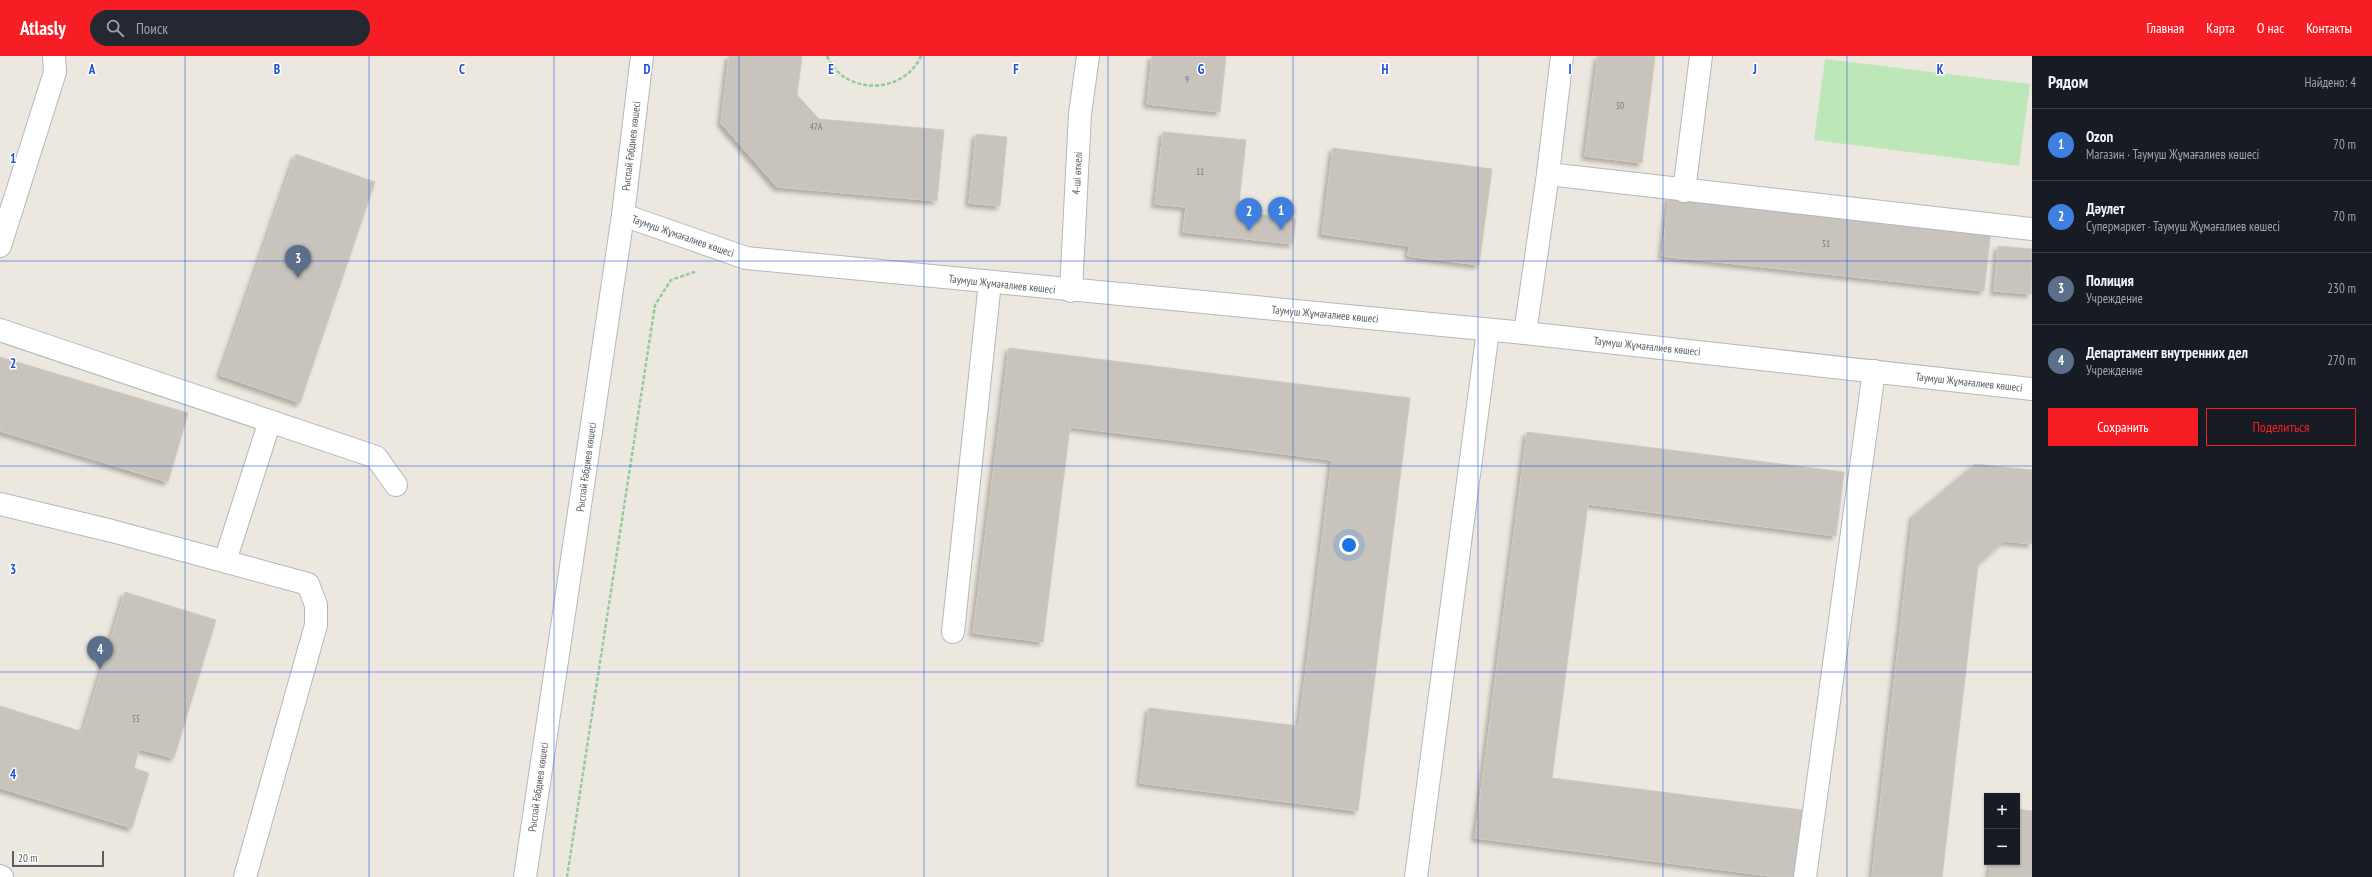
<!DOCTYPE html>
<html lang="ru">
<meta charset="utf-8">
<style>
:root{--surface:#171b24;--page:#242831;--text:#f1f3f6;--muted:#9ea1a6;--line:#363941;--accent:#f61d25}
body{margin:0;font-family:"PT Sans Narrow",sans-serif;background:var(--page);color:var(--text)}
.controls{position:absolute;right:12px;bottom:12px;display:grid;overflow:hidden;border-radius:0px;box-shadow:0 1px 3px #0004}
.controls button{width:36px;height:36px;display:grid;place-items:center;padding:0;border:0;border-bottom:1px solid var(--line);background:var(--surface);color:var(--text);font:20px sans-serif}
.scale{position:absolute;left:12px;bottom:10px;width:92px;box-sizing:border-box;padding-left:4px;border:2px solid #585e62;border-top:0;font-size:11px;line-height:14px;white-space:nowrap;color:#585e62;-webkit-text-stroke:3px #fff;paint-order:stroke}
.you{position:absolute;left:1349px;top:489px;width:14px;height:14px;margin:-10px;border:3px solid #fff;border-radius:50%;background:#1a73e8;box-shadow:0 0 0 6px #1a73e833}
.badge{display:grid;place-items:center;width:26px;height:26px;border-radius:50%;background:var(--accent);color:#fff;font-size:13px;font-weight:700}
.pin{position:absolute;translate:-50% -33px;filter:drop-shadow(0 1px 2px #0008)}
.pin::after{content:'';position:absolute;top:21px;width:14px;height:12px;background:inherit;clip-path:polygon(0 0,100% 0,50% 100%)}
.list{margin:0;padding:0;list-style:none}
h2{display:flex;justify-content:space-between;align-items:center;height:52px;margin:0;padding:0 16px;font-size:17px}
h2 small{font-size:13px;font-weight:400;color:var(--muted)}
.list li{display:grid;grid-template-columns:26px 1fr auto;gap:12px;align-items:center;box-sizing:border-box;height:72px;padding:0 16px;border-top:1px solid var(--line)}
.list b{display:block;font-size:15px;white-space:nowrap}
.list p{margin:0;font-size:13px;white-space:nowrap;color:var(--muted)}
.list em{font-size:13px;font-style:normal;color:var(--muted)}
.actions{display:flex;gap:8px;padding:12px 16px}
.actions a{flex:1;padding:9px 0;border:1px solid var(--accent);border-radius:0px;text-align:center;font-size:14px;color:var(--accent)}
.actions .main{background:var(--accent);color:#fff}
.icon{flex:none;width:22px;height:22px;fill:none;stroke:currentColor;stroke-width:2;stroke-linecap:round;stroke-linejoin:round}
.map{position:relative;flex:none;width:2032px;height:821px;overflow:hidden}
header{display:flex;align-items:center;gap:24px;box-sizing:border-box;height:56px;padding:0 20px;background:var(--accent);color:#fff}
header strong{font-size:19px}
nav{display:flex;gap:22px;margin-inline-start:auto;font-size:14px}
.search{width:280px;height:36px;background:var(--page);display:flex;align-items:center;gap:10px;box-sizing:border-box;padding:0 14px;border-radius:22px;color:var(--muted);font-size:15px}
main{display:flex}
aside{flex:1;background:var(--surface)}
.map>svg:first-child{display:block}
.green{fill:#bee7b9}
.building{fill:#c8c3bd;stroke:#d2c9bd;filter:url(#shadow)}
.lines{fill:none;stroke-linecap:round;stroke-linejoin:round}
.minor-casing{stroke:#b3b7bc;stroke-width:24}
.path{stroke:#93cb9d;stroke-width:2.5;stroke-dasharray:4 2;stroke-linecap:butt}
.minor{stroke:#fff;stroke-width:22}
.grid{fill:none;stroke:#1d4ed8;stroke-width:1;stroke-opacity:0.55}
.labels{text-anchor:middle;stroke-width:3;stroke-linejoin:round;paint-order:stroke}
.number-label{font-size:9px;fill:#747779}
.street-label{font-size:11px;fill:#585e62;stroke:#fff}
.grid-label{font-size:13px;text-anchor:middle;font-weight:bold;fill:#1d4ed8;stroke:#fff;stroke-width:3;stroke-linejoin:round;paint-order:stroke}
</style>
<header>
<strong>Atlasly</strong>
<div class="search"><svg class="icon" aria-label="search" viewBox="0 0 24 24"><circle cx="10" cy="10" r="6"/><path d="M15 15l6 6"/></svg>Поиск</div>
<nav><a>Главная</a><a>Карта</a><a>О нас</a><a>Контакты</a></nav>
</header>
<main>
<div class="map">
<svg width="2032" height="821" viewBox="0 0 2032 821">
<defs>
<filter id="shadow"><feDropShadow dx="-3.5" dy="3.5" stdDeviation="2" flood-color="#0004"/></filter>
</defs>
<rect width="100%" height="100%" fill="#ede8df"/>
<path class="green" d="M 1825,3 L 2030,28 L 2019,110 L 1814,84 Z"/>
<g class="building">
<path d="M 729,0 L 802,0 L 797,39 L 819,63 L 944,74 L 937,145 L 777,131 L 721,67 Z"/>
<path d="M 1152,0 L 1226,0 L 1220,56 L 1147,48 Z"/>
<path d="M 1598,0 L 1655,0 L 1642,107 L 1585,100 Z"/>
<path d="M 1163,76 L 1246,84 L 1238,156 L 1296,163 L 1293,188 L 1183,176 L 1186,151 L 1155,148 Z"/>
<path d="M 976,78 L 1007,81 L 1000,150 L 969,147 Z"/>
<path d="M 1333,92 L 1492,113 L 1479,209 L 1408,200 L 1409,190 L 1322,178 Z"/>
<path d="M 296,98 L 375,126 L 300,347 L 220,319 Z"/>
<path d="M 1669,140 L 1991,175 L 1984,235 L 1662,200 Z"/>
<path d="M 1998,190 L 2032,193 L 2031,238 L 1994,235 Z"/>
<path d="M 1009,292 L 1410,342 L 1358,755 L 1140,727 L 1149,652 L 1299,670 L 1332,404 L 1070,371 L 1043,586 L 973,577 Z"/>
<path d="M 0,301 L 188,357 L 168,426 L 0,375 Z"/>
<path d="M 1527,376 L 1844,416 L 1836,480 L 1588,448 L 1552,722 L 1802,754 L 1794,821 L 1778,821 L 1475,782 Z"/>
<path d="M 1975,408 L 2032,414 L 2032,488 L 2004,485 L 1978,509 L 1942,821 L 1872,821 L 1913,460 Z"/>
<path d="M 125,536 L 216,564 L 174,702 L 139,693 L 134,712 L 149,717 L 132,772 L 0,732 L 0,650 L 83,676 Z"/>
<path d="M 2017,753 L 2032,755 L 2032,821 L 1989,821 L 1991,806 L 2017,806 Z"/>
</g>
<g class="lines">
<defs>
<g id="minor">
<path d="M 1562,0 L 1548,118 L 2032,173"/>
<path d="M 1684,135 L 1701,0"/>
<path d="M 623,159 L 746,202 L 1525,277 L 2032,333"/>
<path d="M 0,190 L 55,16 L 54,0"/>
<path d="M 1071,235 L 1080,58 L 1088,0"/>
<path d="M 0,274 L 376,401 L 396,429"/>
<path d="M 1525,277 L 1548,118"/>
<path d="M 0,448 L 112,475 L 308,528 L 316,549 L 316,569 L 245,821"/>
<path d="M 225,505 L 270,365"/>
<path d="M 953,576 L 990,226"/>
<path d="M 0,820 L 2,821"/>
<path d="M 525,821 L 623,159 L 642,0"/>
<path d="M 1416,821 L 1488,274"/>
<path d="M 1805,821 L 1874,315"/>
</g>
</defs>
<use href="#minor" class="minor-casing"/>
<g class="path">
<path d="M 827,0 C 844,40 904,39 921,0"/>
<path d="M 567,821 L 655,249 L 671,224 L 697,215"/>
</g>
<use href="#minor" class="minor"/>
</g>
<path class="grid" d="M 185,0 L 185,821M 369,0 L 369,821M 554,0 L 554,821M 739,0 L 739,821M 924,0 L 924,821M 1108,0 L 1108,821M 1293,0 L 1293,821M 1478,0 L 1478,821M 1663,0 L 1663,821M 1847,0 L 1847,821M 0,205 L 2032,205M 0,410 L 2032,410M 0,616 L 2032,616"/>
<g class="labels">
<g class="number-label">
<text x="1187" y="27">9</text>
<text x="1620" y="53">50</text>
<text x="816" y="74">47А</text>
<text x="1200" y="119">11</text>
<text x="1826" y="191">51</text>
<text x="136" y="666">55</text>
</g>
<g class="street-label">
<text transform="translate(631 90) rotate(-83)" y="4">Рыспай Ғабдиев көшесі</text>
<text transform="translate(1077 117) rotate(-87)" y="4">4-ші өткелі</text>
<text transform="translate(683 180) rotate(19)" y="4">Таумуш Жұмағалиев көшесі</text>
<text transform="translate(1002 228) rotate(6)" y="4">Таумуш Жұмағалиев көшесі</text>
<text transform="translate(1325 258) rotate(5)" y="4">Таумуш Жұмағалиев көшесі</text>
<text transform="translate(1647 290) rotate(6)" y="4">Таумуш Жұмағалиев көшесі</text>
<text transform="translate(1969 326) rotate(6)" y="4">Таумуш Жұмағалиев көшесі</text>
<text transform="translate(586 411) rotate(-82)" y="4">Рыспай Ғабдиев көшесі</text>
<text transform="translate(538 731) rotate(-82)" y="4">Рыспай Ғабдиев көшесі</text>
</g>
</g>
<g class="grid-label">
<text x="92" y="18">A</text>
<text x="277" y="18">B</text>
<text x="462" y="18">C</text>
<text x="647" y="18">D</text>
<text x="831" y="18">E</text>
<text x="1016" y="18">F</text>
<text x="1201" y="18">G</text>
<text x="1385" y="18">H</text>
<text x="1570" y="18">I</text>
<text x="1755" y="18">J</text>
<text x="1940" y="18">K</text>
<text x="13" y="107">1</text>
<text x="13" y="312">2</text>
<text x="13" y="518">3</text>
<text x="13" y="723">4</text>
</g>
</svg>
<div class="controls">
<button>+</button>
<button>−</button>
</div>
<div class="scale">20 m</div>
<div class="you"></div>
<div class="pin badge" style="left:1281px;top:174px;background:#3f7fe0">1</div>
<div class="pin badge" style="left:1249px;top:175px;background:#3f7fe0">2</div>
<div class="pin badge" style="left:298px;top:222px;background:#5c6f8a">3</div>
<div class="pin badge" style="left:100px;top:613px;background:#5c6f8a">4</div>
</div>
<aside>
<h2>Рядом<small>Найдено: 4</small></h2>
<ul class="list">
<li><span class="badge" style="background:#3f7fe0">1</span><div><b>Ozon</b><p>Магазин · Таумуш Жұмағалиев көшесі</p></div><em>70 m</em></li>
<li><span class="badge" style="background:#3f7fe0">2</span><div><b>Дәулет</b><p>Супермаркет · Таумуш Жұмағалиев көшесі</p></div><em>70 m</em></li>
<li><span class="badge" style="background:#5c6f8a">3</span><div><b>Полиция</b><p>Учреждение</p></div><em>230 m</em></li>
<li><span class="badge" style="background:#5c6f8a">4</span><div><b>Департамент внутренних дел</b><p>Учреждение</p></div><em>270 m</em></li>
</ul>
<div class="actions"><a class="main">Сохранить</a><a>Поделиться</a></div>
</aside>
</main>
